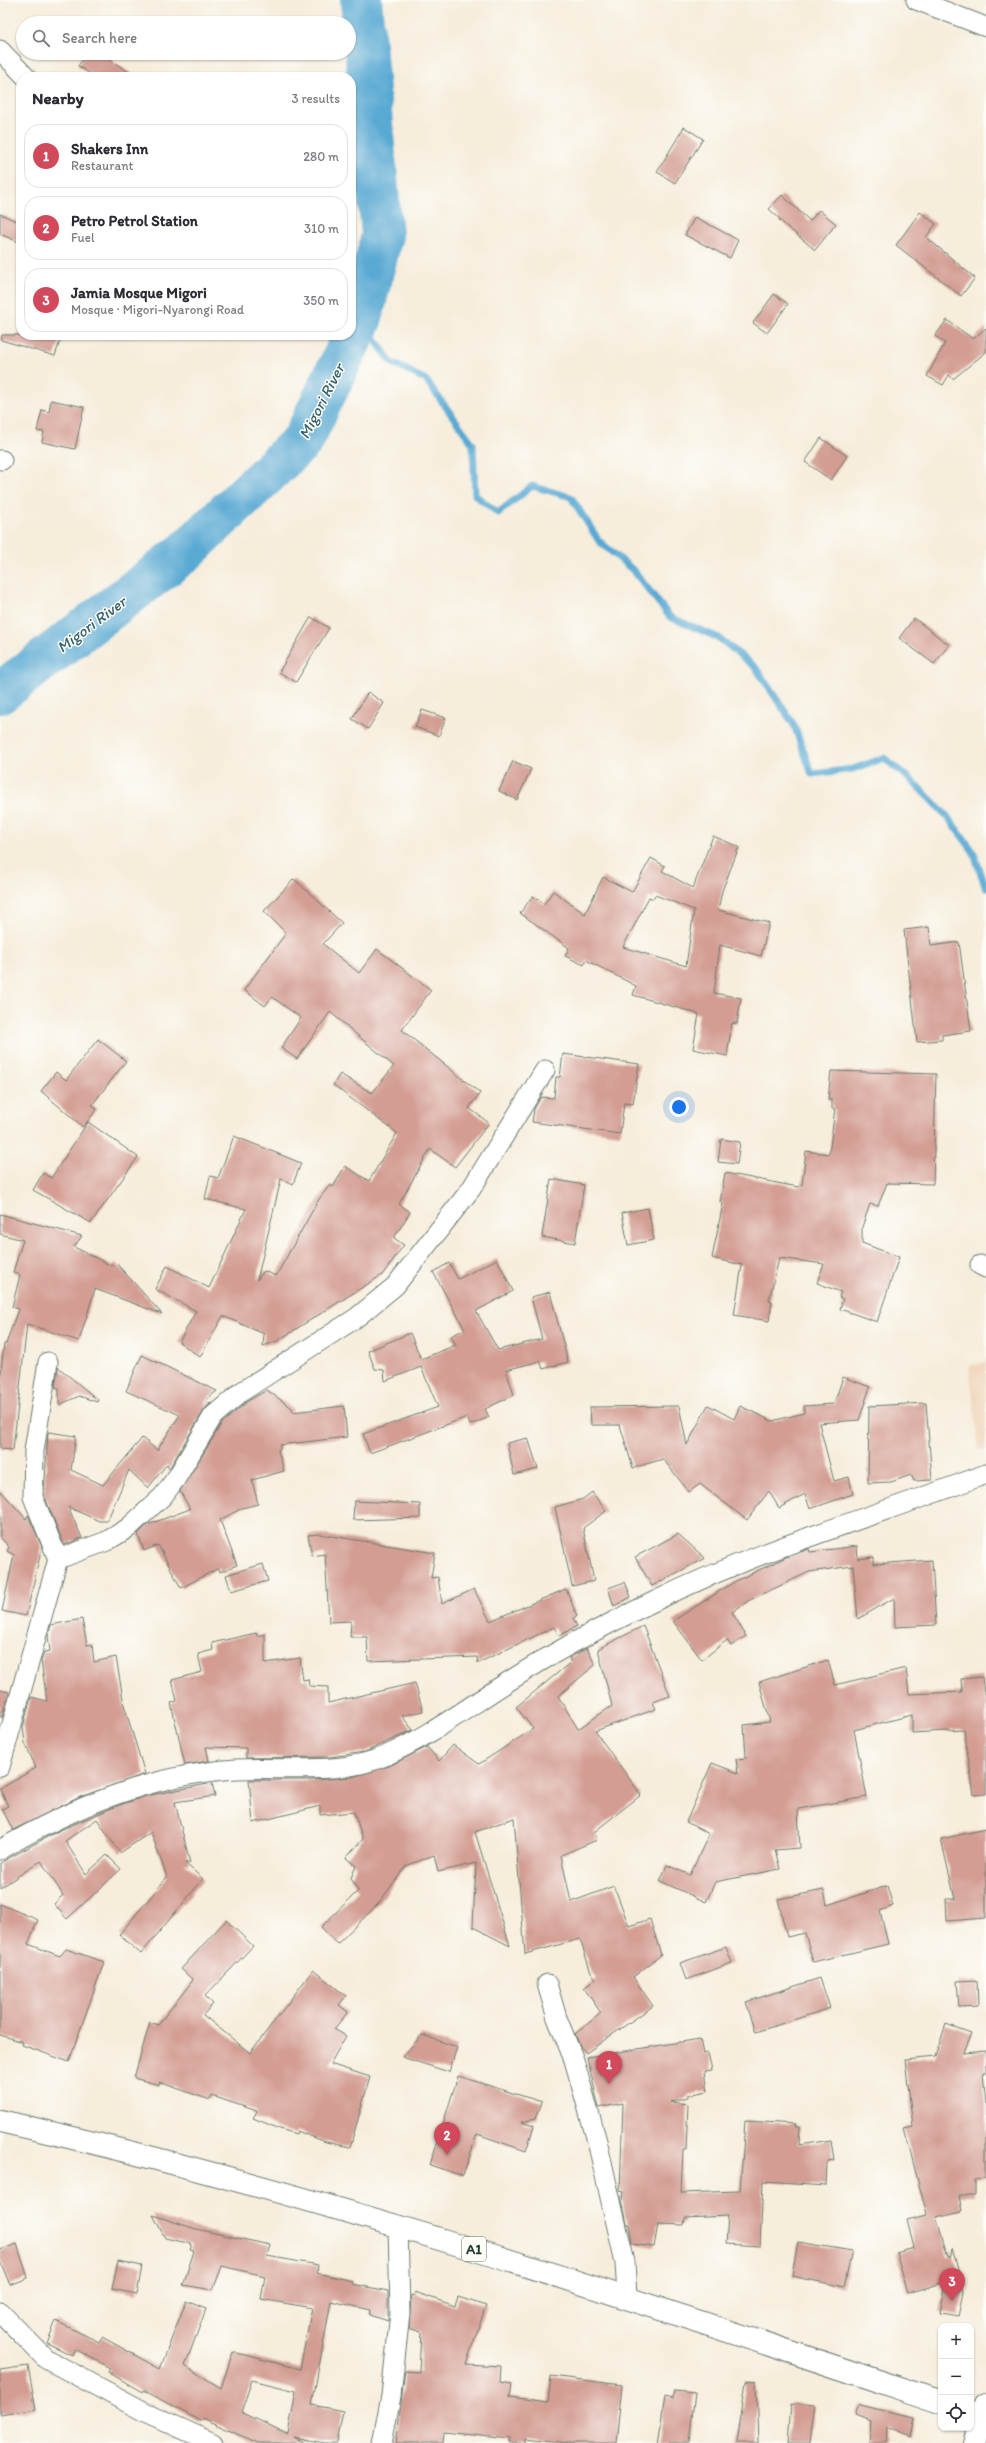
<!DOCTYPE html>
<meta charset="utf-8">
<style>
:root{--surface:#fff;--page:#f7f7f7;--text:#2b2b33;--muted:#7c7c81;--line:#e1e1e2;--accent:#d1495b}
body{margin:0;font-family:Itim,sans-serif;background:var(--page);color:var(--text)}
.controls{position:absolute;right:12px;bottom:12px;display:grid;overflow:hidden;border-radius:8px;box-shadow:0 1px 3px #0004}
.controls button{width:36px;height:36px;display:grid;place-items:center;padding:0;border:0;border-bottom:1px solid var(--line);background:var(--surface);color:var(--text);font:20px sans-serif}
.you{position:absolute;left:679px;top:1107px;width:14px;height:14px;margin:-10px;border:3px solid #fff;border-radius:50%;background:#1a73e8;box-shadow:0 0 0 6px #1a73e833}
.badge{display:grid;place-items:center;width:26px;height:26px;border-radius:50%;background:var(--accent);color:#fff;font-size:13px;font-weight:700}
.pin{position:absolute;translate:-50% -33px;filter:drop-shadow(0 1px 2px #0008)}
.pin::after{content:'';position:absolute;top:21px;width:14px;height:12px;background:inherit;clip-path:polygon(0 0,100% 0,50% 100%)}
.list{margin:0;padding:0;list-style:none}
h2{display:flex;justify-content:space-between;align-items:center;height:52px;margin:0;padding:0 16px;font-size:17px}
h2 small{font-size:13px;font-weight:400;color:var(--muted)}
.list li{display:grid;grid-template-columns:26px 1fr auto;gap:12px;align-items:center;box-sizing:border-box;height:64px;margin:0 8px 8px;padding:0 8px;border:1px solid var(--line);border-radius:16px}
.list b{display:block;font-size:15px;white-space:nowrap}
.list p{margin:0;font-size:13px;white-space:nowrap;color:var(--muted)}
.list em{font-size:13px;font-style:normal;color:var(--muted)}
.icon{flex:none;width:22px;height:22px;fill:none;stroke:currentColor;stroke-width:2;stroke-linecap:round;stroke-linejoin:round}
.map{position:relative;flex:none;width:986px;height:2443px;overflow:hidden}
.search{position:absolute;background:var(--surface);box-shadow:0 1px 3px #0004;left:16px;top:16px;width:340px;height:44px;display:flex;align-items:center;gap:10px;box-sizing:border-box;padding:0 14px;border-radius:22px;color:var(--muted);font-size:15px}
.panel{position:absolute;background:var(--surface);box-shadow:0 1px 3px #0004;left:16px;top:72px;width:340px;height:268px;border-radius:16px}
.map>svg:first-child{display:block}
.built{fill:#f0d6bc}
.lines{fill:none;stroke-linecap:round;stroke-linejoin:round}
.stream{stroke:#59a9d3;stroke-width:7}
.river{stroke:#59a9d3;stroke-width:42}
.building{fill:#d39d93;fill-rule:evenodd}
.minor-casing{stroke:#6a7b6e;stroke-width:21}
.tertiary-casing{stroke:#6a7b6e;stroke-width:24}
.trunk-casing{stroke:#6a7b6e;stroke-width:24}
.minor{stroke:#fff;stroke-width:19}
.tertiary{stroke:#fff;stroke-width:22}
.trunk{stroke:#fff;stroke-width:22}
.labels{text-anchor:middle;stroke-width:3;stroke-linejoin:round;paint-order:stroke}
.shield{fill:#fdfcf7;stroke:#62766e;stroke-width:1}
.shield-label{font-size:14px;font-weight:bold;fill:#1f3d34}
.water-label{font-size:16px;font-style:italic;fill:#33636c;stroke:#fdfcf7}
</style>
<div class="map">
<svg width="986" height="2443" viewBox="0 0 986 2443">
<rect width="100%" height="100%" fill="#fdfcf7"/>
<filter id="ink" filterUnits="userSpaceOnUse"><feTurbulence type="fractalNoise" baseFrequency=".025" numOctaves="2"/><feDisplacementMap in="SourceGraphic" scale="8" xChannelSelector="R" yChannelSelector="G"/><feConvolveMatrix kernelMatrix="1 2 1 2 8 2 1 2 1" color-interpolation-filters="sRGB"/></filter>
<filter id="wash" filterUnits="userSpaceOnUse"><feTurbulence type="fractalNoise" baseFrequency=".012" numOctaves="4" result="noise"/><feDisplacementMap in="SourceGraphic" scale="16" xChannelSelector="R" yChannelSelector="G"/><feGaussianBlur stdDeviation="0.9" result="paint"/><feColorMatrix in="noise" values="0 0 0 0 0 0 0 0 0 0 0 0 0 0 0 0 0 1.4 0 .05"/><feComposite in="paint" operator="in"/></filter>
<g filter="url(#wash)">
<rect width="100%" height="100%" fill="#f6eddb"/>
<path class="built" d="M 986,1362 L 986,1449 L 979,1450 L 969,1366 Z"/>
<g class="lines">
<path class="stream" d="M 361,320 L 391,362 L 426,380 L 473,444 L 475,495 L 498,513 L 532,486 L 571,497 L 599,541 L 634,571 L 670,617 L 719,638 L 756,668 L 794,725 L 812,774 L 853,769 L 884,758 L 911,780 L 947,816 L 973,851 L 986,888"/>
<path class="river" d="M 0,693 L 185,552 L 303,440 L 361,320 L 382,235 L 361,0"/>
</g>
<g id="blocks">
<g class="building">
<path d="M 87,53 L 114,53 L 110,60 L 137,77 L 95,77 L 78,66 Z"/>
<path d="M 684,127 L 703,139 L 675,183 L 657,172 Z"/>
<path d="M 782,195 L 810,221 L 819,210 L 836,224 L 815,250 L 779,220 L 780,219 L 769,209 Z"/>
<path d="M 920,212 L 936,224 L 926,237 L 975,278 L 961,296 L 896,245 Z"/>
<path d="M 0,214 L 21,223 L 21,243 L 0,234 Z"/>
<path d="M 695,217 L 738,240 L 730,258 L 685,235 Z"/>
<path d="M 774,294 L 788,304 L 767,333 L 753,323 Z"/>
<path d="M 947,320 L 973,339 L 986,328 L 986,352 L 953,379 L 949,375 L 943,385 L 927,376 L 945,343 L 935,336 Z"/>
<path d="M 2,335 L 62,335 L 55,356 L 1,340 Z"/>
<path d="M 51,400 L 84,407 L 75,449 L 42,442 L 44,432 L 37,431 L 42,410 L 49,412 Z"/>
<path d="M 821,438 L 847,456 L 831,480 L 805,462 Z"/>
<path d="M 311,617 L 329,628 L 296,682 L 279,672 Z"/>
<path d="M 914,618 L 949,645 L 934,664 L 899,638 Z"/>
<path d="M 368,692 L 384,703 L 368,729 L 352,719 Z"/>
<path d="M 422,710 L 446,718 L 439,736 L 415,727 Z"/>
<path d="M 513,761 L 531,769 L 517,800 L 499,791 Z"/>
<path d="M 713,836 L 739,847 L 722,891 L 718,910 L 769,923 L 761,956 L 720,945 L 714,993 L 741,998 L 737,1024 L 732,1023 L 727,1056 L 693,1049 L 699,1014 L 633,995 L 636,986 L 586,960 L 584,965 L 565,956 L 569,948 L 520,913 L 533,896 L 544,904 L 553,891 L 585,914 L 603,877 L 632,892 L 651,858 L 665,866 L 662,871 L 693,888 ZM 655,895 L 694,910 L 686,966 L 623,947 L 649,897 L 653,899 Z"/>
<path d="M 294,879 L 342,923 L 323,944 L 359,973 L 377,949 L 431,990 L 402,1030 L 480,1093 L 469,1108 L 489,1123 L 455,1167 L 430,1149 L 399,1204 L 410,1212 L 394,1238 L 404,1245 L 382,1275 L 277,1341 L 263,1346 L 264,1334 L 223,1316 L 200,1357 L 179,1342 L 196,1311 L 155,1289 L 167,1266 L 209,1288 L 246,1209 L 205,1199 L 210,1176 L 218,1178 L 234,1136 L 301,1163 L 293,1184 L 281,1179 L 257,1280 L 264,1271 L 276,1276 L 319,1199 L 330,1185 L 333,1187 L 345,1166 L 369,1181 L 397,1133 L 333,1085 L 340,1074 L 372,1093 L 394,1066 L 330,1012 L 297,1059 L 281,1048 L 301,1018 L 272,997 L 265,1006 L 244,990 L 286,933 L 264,911 Z"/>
<path d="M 929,927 L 931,946 L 959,942 L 971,1031 L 942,1035 L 942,1040 L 917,1042 L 904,930 Z"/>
<path d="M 98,1039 L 126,1061 L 92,1105 L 97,1109 L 83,1127 L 41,1091 L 56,1072 L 66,1080 Z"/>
<path d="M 563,1054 L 639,1064 L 633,1104 L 624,1103 L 620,1134 L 532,1122 L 534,1109 L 541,1097 L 554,1098 L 556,1077 L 560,1077 Z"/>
<path d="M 831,1071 L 936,1074 L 933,1184 L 887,1183 L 878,1206 L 870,1204 L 862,1227 L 862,1243 L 899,1257 L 877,1322 L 840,1309 L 843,1299 L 839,1297 L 841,1292 L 817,1283 L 824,1264 L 779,1258 L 769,1301 L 772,1302 L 769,1321 L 734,1315 L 742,1265 L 712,1258 L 723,1203 L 720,1202 L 725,1173 L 798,1187 L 802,1185 L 806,1151 L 829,1154 L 835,1109 L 832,1109 L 832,1100 L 828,1100 Z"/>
<path d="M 88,1122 L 138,1157 L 91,1223 L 33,1190 L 43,1173 L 51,1178 Z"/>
<path d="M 721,1139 L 740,1142 L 737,1164 L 718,1162 Z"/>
<path d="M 551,1179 L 584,1185 L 575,1243 L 542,1237 Z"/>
<path d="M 648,1208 L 654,1240 L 628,1245 L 622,1213 Z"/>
<path d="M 0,1214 L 82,1236 L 74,1247 L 112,1266 L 116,1263 L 162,1314 L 95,1289 L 79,1341 L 27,1324 L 13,1450 L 0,1449 L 0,1381 L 4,1344 L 6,1344 L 18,1309 L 12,1307 L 20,1275 L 13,1272 L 23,1240 L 0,1234 Z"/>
<path d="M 497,1259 L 513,1291 L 476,1311 L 498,1350 L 542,1339 L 531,1297 L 550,1292 L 568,1362 L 543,1369 L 540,1361 L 506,1370 L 514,1395 L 485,1409 L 489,1417 L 470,1425 L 467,1417 L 370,1453 L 363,1434 L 438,1407 L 421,1367 L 385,1381 L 384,1370 L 375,1369 L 368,1351 L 410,1333 L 421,1359 L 456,1345 L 451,1336 L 465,1329 L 433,1272 L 449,1263 L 458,1279 Z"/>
<path d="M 142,1355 L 217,1391 L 208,1398 L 205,1404 L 212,1402 L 204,1410 L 169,1469 L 167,1464 L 148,1488 L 129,1470 L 107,1521 L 99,1521 L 68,1507 L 82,1538 L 64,1545 L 44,1495 L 48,1432 L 76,1436 L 71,1470 L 103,1485 L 142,1438 L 157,1450 L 180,1415 L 126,1391 Z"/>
<path d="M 58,1367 L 98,1400 L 97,1402 L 79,1396 L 59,1405 L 59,1388 L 55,1387 Z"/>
<path d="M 843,1377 L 870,1387 L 859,1420 L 819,1423 L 834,1481 L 849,1477 L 853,1494 L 810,1509 L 805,1494 L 779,1508 L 769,1491 L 747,1520 L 700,1484 L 689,1492 L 663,1459 L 633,1468 L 620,1425 L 591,1425 L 590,1407 L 679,1406 L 687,1445 L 708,1405 L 734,1419 L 740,1406 L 772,1421 L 804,1413 L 804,1406 L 834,1404 Z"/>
<path d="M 267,1390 L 292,1408 L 293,1412 L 344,1406 L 347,1437 L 280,1445 L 280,1449 L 278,1450 L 284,1471 L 252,1480 L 258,1504 L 242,1508 L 220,1520 L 237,1565 L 220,1572 L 219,1568 L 181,1588 L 158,1545 L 144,1551 L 138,1534 L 147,1525 L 190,1509 L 180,1491 L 222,1423 L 248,1401 Z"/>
<path d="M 926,1403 L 932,1480 L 914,1481 L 911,1475 L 891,1482 L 868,1483 L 869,1406 Z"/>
<path d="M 528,1438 L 538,1469 L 514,1475 L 507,1443 Z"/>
<path d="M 0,1490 L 26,1519 L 28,1515 L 42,1547 L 26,1616 L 2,1611 L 14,1555 L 7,1551 L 9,1547 L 0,1537 Z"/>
<path d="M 592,1492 L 606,1511 L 583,1528 L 594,1581 L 572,1586 L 555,1507 L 583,1499 Z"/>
<path d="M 354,1501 L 420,1504 L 420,1518 L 353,1520 Z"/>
<path d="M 320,1534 L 435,1553 L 431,1578 L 438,1577 L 442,1604 L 474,1589 L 490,1621 L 566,1589 L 577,1616 L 573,1618 L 577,1626 L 559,1636 L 554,1627 L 478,1663 L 477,1657 L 368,1661 L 367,1637 L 350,1637 L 351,1621 L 329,1622 L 325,1554 L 312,1556 L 308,1535 Z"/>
<path d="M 678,1534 L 705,1558 L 652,1586 L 635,1557 Z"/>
<path d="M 857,1546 L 858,1559 L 874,1557 L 874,1564 L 932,1560 L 936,1625 L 895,1627 L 894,1598 L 858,1619 L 853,1566 L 809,1572 L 748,1601 L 732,1612 L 746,1636 L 731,1646 L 727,1640 L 702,1660 L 673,1621 L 734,1582 L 786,1557 L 809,1549 L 810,1552 Z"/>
<path d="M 263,1564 L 268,1581 L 231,1591 L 226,1575 Z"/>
<path d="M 625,1582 L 631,1597 L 614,1606 L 608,1588 Z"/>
<path d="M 82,1619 L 87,1645 L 92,1644 L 94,1662 L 116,1657 L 124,1705 L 145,1774 L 80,1797 L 13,1830 L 2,1809 L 8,1806 L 0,1789 L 36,1768 L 25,1743 L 23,1727 L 31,1697 L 47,1701 L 41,1661 L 44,1652 L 50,1651 L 48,1636 L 51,1625 Z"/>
<path d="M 643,1626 L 670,1696 L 653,1702 L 656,1709 L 595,1731 L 641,1795 L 594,1832 L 597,1840 L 561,1855 L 571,1902 L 614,1886 L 629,1926 L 650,1919 L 661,1955 L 633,1977 L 653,2006 L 586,2053 L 580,2046 L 575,2034 L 601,2013 L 584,1988 L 596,1979 L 590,1970 L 580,1939 L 525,1954 L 514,1818 L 475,1832 L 510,1946 L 473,1927 L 476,1863 L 438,1872 L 434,1855 L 406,1866 L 378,1904 L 337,1944 L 321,1927 L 358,1891 L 351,1878 L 356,1866 L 346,1858 L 363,1839 L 354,1812 L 320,1815 L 320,1806 L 253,1823 L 249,1780 L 312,1780 L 352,1777 L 389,1766 L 427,1747 L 439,1761 L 453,1745 L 479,1764 L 533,1729 L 516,1707 L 571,1662 L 569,1658 L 587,1648 L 595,1665 L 558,1696 L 578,1729 L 612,1706 L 598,1649 Z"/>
<path d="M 256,1633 L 257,1636 L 265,1634 L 265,1663 L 300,1658 L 303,1680 L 308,1679 L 309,1686 L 328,1687 L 328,1703 L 415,1683 L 423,1711 L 402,1716 L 413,1730 L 365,1752 L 330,1757 L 246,1758 L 246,1748 L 206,1747 L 209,1761 L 185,1765 L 171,1703 L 177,1701 L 172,1680 L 202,1672 L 198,1654 L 213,1650 L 212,1643 Z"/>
<path d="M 828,1660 L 835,1685 L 906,1668 L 909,1694 L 962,1692 L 961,1679 L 982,1677 L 986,1708 L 986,1794 L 974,1795 L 964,1730 L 912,1733 L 912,1715 L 854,1730 L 867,1797 L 798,1809 L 800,1848 L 775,1850 L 780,1869 L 715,1882 L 706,1902 L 660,1881 L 667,1865 L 690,1875 L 709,1834 L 686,1822 L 712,1763 L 738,1773 L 736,1759 L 746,1758 L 744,1725 L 770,1722 L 759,1682 Z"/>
<path d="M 0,1690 L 9,1692 L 2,1717 L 0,1717 Z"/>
<path d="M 212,1783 L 215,1796 L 175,1802 L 190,1863 L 185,1863 L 203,1879 L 141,1954 L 119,1935 L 167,1877 L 151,1832 L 120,1853 L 97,1819 L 65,1841 L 86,1874 L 107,1855 L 121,1869 L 67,1919 L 54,1904 L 63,1895 L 41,1861 L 0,1888 L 0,1863 L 60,1830 L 117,1806 L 146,1796 Z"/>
<path d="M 986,1829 L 986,1918 L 947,1921 L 946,1899 L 955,1899 L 941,1839 Z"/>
<path d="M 887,1886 L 893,1906 L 880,1911 L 888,1944 L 813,1962 L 805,1933 L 787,1937 L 778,1899 L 824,1890 L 827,1905 Z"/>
<path d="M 0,1904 L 38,1920 L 28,1944 L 60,1956 L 66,1949 L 104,1962 L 69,2062 L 22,2045 L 23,2042 L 0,2035 Z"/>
<path d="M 226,1920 L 253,1946 L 205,1996 L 213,2004 L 203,2015 L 250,2053 L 313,1970 L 346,1996 L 339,2005 L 348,2012 L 334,2029 L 346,2036 L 330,2064 L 370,2077 L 350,2147 L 326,2142 L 297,2131 L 296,2134 L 280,2129 L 253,2118 L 257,2111 L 212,2096 L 210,2100 L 159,2082 L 159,2085 L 134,2078 L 150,2022 L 158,2025 L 193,1980 L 181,1969 Z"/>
<path d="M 726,1947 L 732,1963 L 686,1980 L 680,1963 Z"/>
<path d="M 820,1978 L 830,2008 L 756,2032 L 746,2002 Z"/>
<path d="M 977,1980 L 978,2006 L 959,2007 L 957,1981 Z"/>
<path d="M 946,2024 L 971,2033 L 963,2053 L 986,2051 L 986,2072 L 983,2072 L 986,2104 L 986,2178 L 975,2179 L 975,2196 L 959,2196 L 962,2211 L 936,2217 L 948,2256 L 951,2256 L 952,2248 L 964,2291 L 959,2316 L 940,2313 L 946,2282 L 908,2293 L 896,2253 L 914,2248 L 907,2220 L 927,2215 L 904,2128 L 913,2126 L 905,2060 L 935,2057 Z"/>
<path d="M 422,2035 L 457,2047 L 449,2072 L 402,2057 Z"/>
<path d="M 700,2039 L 703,2054 L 708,2053 L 712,2070 L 705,2071 L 708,2091 L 688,2095 L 688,2097 L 671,2102 L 688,2104 L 686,2150 L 683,2150 L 681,2193 L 740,2191 L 745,2121 L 796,2124 L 795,2126 L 800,2126 L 799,2145 L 831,2140 L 834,2160 L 827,2161 L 826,2186 L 763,2182 L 760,2246 L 726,2244 L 728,2216 L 685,2218 L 684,2225 L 658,2224 L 654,2247 L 632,2244 L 629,2224 L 627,2224 L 622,2200 L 623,2192 L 620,2191 L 623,2103 L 599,2108 L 587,2057 Z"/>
<path d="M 458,2076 L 542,2102 L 536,2119 L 521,2122 L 534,2126 L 526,2151 L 477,2134 L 463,2176 L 430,2165 Z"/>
<path d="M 153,2215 L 196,2229 L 270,2245 L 267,2256 L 318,2265 L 317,2273 L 353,2281 L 352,2284 L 388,2291 L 388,2321 L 370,2315 L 371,2310 L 331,2301 L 312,2405 L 343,2411 L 337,2443 L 324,2443 L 294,2437 L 305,2443 L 257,2443 L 202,2418 L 200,2421 L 143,2390 L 142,2392 L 108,2372 L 110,2368 L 75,2349 L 72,2355 L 47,2343 L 56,2321 L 99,2342 L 102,2337 L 160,2369 L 186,2301 L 206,2309 L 185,2366 L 221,2388 L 233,2352 L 300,2369 L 312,2308 L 261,2299 L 265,2276 L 222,2266 L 213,2290 L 183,2285 L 194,2251 L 190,2250 L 192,2244 L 165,2238 ZM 252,2380 L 296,2391 L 288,2434 L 241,2412 Z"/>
<path d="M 798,2242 L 852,2251 L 844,2287 L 792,2276 Z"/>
<path d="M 17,2244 L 28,2278 L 10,2285 L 0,2261 L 0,2250 Z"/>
<path d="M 118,2261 L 142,2266 L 137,2294 L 112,2289 Z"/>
<path d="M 415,2292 L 455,2306 L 458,2297 L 486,2306 L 466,2364 L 501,2366 L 500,2382 L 512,2384 L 510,2397 L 548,2402 L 551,2376 L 622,2385 L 616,2443 L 569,2443 L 526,2438 L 526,2443 L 508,2443 L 509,2439 L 444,2432 L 443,2443 L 396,2443 L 405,2371 L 419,2372 L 421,2332 L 409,2328 L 411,2295 L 414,2296 Z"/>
<path d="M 28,2366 L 36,2409 L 0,2415 L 0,2370 Z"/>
<path d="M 746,2381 L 756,2382 L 758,2443 L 737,2443 Z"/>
<path d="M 674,2391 L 695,2393 L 689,2443 L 658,2443 L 665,2397 L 673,2399 Z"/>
<path d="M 791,2404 L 815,2406 L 810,2443 L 788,2443 Z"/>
<path d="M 860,2405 L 915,2418 L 911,2438 L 888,2428 L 887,2443 L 869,2443 L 871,2421 L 856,2415 Z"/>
</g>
</g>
</g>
<g filter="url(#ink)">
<use href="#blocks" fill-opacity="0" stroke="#6a7b6e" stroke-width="1"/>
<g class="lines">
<defs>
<g id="minor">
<path d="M 916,0 L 986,27"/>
<path d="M 0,50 L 26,77"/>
<path d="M 0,460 L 2,460"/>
<path d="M 980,1265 L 986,1268"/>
<path d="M 48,1362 L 34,1451 L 33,1497 L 58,1559"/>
<path d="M 0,1767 L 58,1559 L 107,1541 L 128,1528 L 163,1496 L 177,1477 L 213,1416 L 241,1392 L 356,1318 L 395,1286 L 471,1189 L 545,1070"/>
<path d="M 0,1850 C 73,1807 150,1775 236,1769 C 283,1766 341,1776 385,1756 C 431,1736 472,1704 514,1678 C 559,1649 607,1624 655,1601 C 762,1548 876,1516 986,1474"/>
<path d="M 547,1984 L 557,2018 L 574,2060 L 597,2141 L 625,2262 L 627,2296"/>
<path d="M 0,2312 L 46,2359 L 145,2412 L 213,2443"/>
<path d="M 382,2443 L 391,2396 L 400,2313 L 398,2225"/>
</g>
<path id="tertiary" d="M 975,2443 L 986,2404"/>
<g id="trunk">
<path d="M 0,2121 C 320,2193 630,2298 941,2402"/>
<path d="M 971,2412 L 986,2417"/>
</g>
</defs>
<use href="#minor" class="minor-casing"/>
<use href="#tertiary" class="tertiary-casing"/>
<use href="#trunk" class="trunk-casing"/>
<use href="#minor" class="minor"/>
<use href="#tertiary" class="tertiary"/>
<use href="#trunk" class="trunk"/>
</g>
</g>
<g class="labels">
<rect class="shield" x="462" y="2237" width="24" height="24" rx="3"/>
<g class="shield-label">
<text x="474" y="2254">A1</text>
</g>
<g class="water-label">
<text transform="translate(321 401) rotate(-63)" y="6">Migori River</text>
<text transform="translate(91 624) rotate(-37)" y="6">Migori River</text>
</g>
</g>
</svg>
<div class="controls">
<button>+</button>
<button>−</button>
<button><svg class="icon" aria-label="locate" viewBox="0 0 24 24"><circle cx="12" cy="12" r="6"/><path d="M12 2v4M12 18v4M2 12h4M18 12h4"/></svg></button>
</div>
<div class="you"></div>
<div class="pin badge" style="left:609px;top:2084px">1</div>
<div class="pin badge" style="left:447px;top:2155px">2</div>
<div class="pin badge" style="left:952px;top:2301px">3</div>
<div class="search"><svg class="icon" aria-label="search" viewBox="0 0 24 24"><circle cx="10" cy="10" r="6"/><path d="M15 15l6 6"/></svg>Search here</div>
<section class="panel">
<h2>Nearby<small>3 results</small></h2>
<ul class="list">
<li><span class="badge">1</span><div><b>Shakers Inn</b><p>Restaurant</p></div><em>280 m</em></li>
<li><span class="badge">2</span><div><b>Petro Petrol Station</b><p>Fuel</p></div><em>310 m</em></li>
<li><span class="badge">3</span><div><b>Jamia Mosque Migori</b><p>Mosque · Migori-Nyarongi Road</p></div><em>350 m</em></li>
</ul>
</section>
</div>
